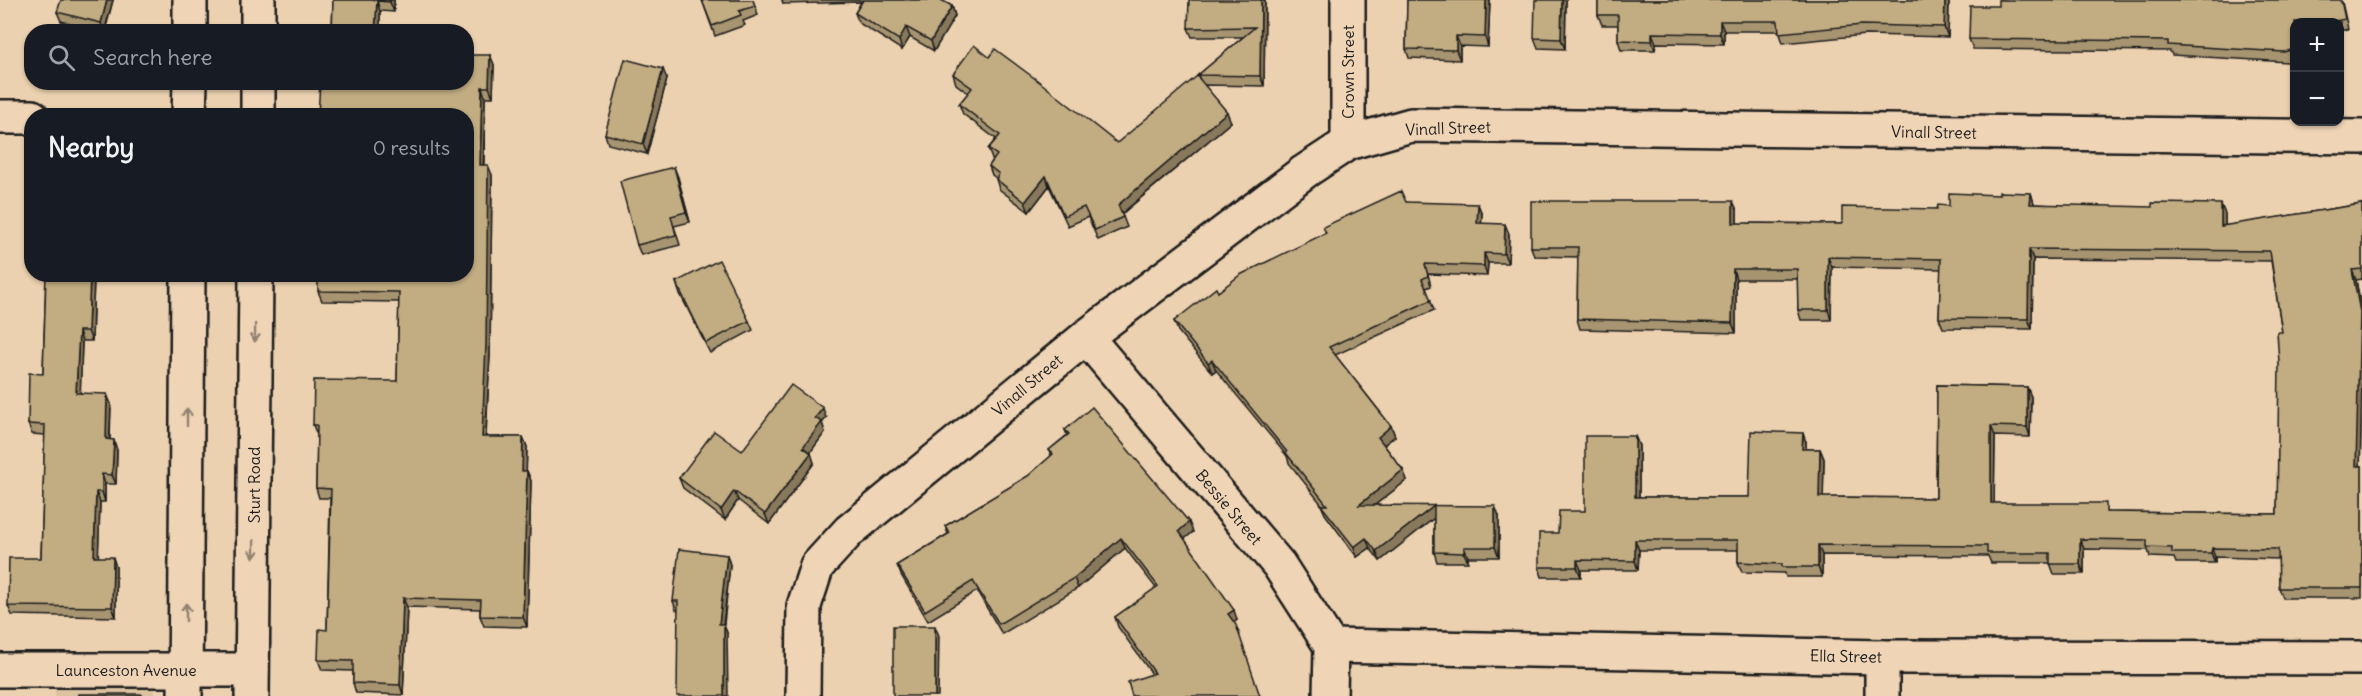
<!DOCTYPE html>
<meta charset="utf-8">
<style>
:root{--surface:#171b24;--page:#20242c;--text:#f1f3f6;--muted:#9ea1a6;--line:#363941}
body{margin:0;font-family:Delius,sans-serif;background:var(--page);color:var(--text)}
.controls{position:absolute;right:18px;top:18px;display:grid;overflow:hidden;border-radius:12px;box-shadow:0 2px 4px #0004}
.controls button{width:54px;height:54px;display:grid;place-items:center;padding:0;border:0;border-bottom:2px solid var(--line);background:var(--surface);color:var(--text);font:30px sans-serif}
.list{margin:0;padding:0;list-style:none}
h2{display:flex;justify-content:space-between;align-items:center;height:78px;margin:0;padding:0 24px;font-size:26px}
h2 small{font-size:20px;font-weight:400;color:var(--muted)}
.icon{flex:none;width:33px;height:33px;fill:none;stroke:currentColor;stroke-width:2;stroke-linecap:round;stroke-linejoin:round}
.map{position:relative;flex:none;width:2362px;height:696px;overflow:hidden}
.search{position:absolute;background:var(--surface);box-shadow:0 2px 4px #0004;left:24px;top:24px;width:450px;height:66px;display:flex;align-items:center;gap:15px;box-sizing:border-box;padding:0 21px;border-radius:24px;color:var(--muted);font-size:22px}
.panel{position:absolute;background:var(--surface);box-shadow:0 2px 4px #0004;left:24px;top:108px;width:450px;height:174px;border-radius:24px}
.map>svg:first-child{display:block}
.built{fill:#dbc39f}
.lines{fill:none;stroke-linecap:round;stroke-linejoin:round}
.minor-casing{stroke:#1c1c1c;stroke-width:38}
.secondary-casing{stroke:#1c1c1c;stroke-width:38}
.minor{stroke:#efd4b6;stroke-width:33}
.secondary{stroke:#efd4b6;stroke-width:33}
.wall{fill:#a79470;stroke:#1c1c1c;stroke-width:1.5}
.shaded-wall{fill:#88785b;stroke:#1c1c1c;stroke-width:1.5}
.building{fill:#c2ac82;stroke:#1c1c1c;stroke-width:1.5}
.oneway{stroke:#908171}
.labels{text-anchor:middle;stroke-width:6;stroke-linejoin:round;paint-order:stroke}
.street-label{font-size:16px;fill:#1c1c1c;stroke:#efd4b6}
</style>
<div class="map">
<svg width="2362" height="696" viewBox="0 0 2362 696">
<rect width="100%" height="100%" fill="#ebd1af"/>
<filter id="ink" filterUnits="userSpaceOnUse"><feTurbulence type="fractalNoise" baseFrequency=".0167" numOctaves="2"/><feDisplacementMap in="SourceGraphic" scale="12" xChannelSelector="R" yChannelSelector="G"/><feConvolveMatrix kernelMatrix="1 2 1 2 8 2 1 2 1" color-interpolation-filters="sRGB"/></filter>
<g filter="url(#ink)">
<path class="built" d="M 55,688 L 152,689 L 157,696 L 55,696 Z"/>
<g class="lines">
<defs>
<g id="minor">
<path d="M 0,117 L 32,117"/>
<path d="M 1348,143 L 1348,0"/>
<path d="M 1086,337 L 1279,565 L 1331,646 L 1330,696"/>
<path d="M 1331,646 L 1882,657 L 2362,658"/>
<path d="M 0,670 L 252,670"/>
<path d="M 803,696 L 804,606 L 817,566 L 849,531 L 1086,337 L 1304,172 L 1348,143 L 1411,125 L 2362,137"/>
<path d="M 1882,696 L 1882,657"/>
</g>
<g id="secondary">
<path d="M 190,32 L 190,0"/>
<path d="M 258,32 L 258,0"/>
<path d="M 189,116 L 190,82"/>
<path d="M 258,116 L 258,82"/>
<path d="M 185,696 L 188,274"/>
<path d="M 252,696 L 256,274"/>
</g>
</defs>
<use href="#minor" class="minor-casing"/>
<use href="#secondary" class="secondary-casing"/>
<use href="#minor" class="minor"/>
<use href="#secondary" class="secondary"/>
</g>
<g class="wall">
<path d="M 113,0 L 105,32 L 100,32 L 61,21 L 57,12 Z"/>
<path d="M 333,0 L 394,0 L 394,12 L 380,11 L 380,32 L 332,32 Z"/>
<path d="M 702,0 L 753,0 L 758,15 L 743,21 L 745,25 L 715,36 Z"/>
<path d="M 782,0 L 941,0 L 952,6 L 955,16 L 934,51 L 910,37 L 902,50 L 859,23 L 855,13 L 861,2 L 783,4 Z"/>
<path d="M 1265,0 L 1264,86 L 1204,85 L 1231,122 L 1122,214 L 1127,227 L 1098,240 L 1088,217 L 1068,226 L 1049,186 L 1029,212 L 999,189 L 996,179 L 996,178 L 992,175 L 989,166 L 993,160 L 992,159 L 988,149 L 996,139 L 963,114 L 959,104 L 968,93 L 956,84 L 953,74 L 989,57 L 1117,143 L 1200,80 L 1198,75 L 1243,37 L 1192,37 L 1188,28 Z"/>
<path d="M 1407,0 L 1490,0 L 1488,47 L 1460,46 L 1460,60 L 1409,58 L 1406,49 Z"/>
<path d="M 1566,0 L 1565,49 L 1538,48 L 1534,38 Z"/>
<path d="M 1598,0 L 1949,0 L 1948,37 L 1866,35 L 1783,43 L 1779,31 L 1724,31 L 1724,44 L 1656,43 L 1655,50 L 1621,50 L 1618,40 L 1618,25 L 1602,25 L 1598,15 Z"/>
<path d="M 2342,2 L 2348,29 L 2340,31 L 2340,22 L 2295,22 L 2295,60 L 2288,62 L 2172,55 L 2170,51 L 1973,49 L 1969,39 L 1998,6 Z"/>
<path d="M 490,55 L 494,65 L 493,97 L 485,97 L 484,165 L 492,175 L 490,354 L 486,437 L 523,437 L 527,447 L 526,471 L 527,471 L 531,481 L 527,627 L 484,626 L 480,616 L 480,609 L 407,607 L 403,695 L 356,693 L 353,683 L 353,671 L 322,670 L 318,660 L 327,630 L 330,498 L 319,498 L 316,488 L 317,435 L 313,425 L 397,381 L 399,302 L 322,301 L 318,291 L 466,82 Z"/>
<path d="M 667,79 L 647,154 L 608,144 L 605,134 Z"/>
<path d="M 674,167 L 690,222 L 674,226 L 680,245 L 641,255 L 637,245 Z"/>
<path d="M 2031,193 L 2034,204 L 2225,214 L 2225,226 L 2362,204 L 2362,279 L 2356,280 L 2362,314 L 2362,383 L 2360,466 L 2362,466 L 2362,598 L 2283,598 L 2279,588 L 2279,559 L 2215,557 L 2215,563 L 2176,563 L 2174,558 L 2150,557 L 2148,550 L 2084,549 L 2084,574 L 2054,574 L 2050,563 L 1991,563 L 1988,556 L 1822,555 L 1822,577 L 1786,577 L 1785,573 L 1742,572 L 1738,562 L 1738,550 L 1639,550 L 1638,570 L 1581,570 L 1581,577 L 1542,577 L 1539,567 L 1558,533 L 1585,511 L 1635,436 L 1639,446 L 1639,497 L 1749,497 L 1806,442 L 1806,449 L 1820,449 L 1824,459 L 1823,497 L 1936,498 L 1937,385 L 2027,387 L 2031,397 L 2030,437 L 1995,436 L 1994,503 L 2109,512 L 2277,514 L 2282,332 L 2271,261 L 2033,259 L 2032,329 L 1943,328 L 1939,318 L 1941,269 L 1832,267 L 1831,320 L 1801,320 L 1798,310 L 1798,279 L 1736,279 L 1736,333 L 1580,329 L 1577,319 L 1578,257 L 1534,256 L 1531,247 L 1737,210 L 1737,223 L 1842,224 L 1937,209 L 1999,195 Z"/>
<path d="M 1406,202 L 1482,214 L 1481,224 L 1509,234 L 1508,263 L 1488,263 L 1487,276 L 1428,274 L 1431,286 L 1426,288 L 1434,310 L 1335,355 L 1391,426 L 1395,436 L 1384,445 L 1403,470 L 1407,480 L 1375,505 L 1499,516 L 1499,557 L 1468,557 L 1468,562 L 1437,562 L 1434,552 L 1434,518 L 1380,561 L 1370,548 L 1357,557 L 1325,514 L 1321,505 L 1322,505 L 1289,463 L 1287,456 L 1216,370 L 1212,373 L 1178,331 L 1174,321 L 1218,292 Z"/>
<path d="M 46,274 L 94,274 L 92,341 L 82,341 L 80,393 L 111,404 L 110,440 L 117,450 L 116,484 L 105,484 L 105,502 L 100,502 L 98,557 L 116,567 L 116,617 L 12,615 L 8,606 L 41,558 L 45,435 L 32,434 L 28,424 L 43,374 Z"/>
<path d="M 676,282 L 749,321 L 753,330 L 710,353 L 679,292 Z"/>
<path d="M 826,418 L 822,423 L 825,432 L 810,452 L 814,463 L 769,524 L 738,500 L 725,520 L 683,488 L 679,478 L 742,451 Z"/>
<path d="M 1065,430 L 1193,532 L 1184,539 L 1237,620 L 1234,622 L 1240,635 L 1152,674 L 1118,627 L 1115,617 L 1156,588 L 1125,548 L 1078,588 L 1002,634 L 977,591 L 928,621 L 901,575 L 897,565 L 948,534 L 945,526 L 1028,476 L 1051,456 L 1049,450 L 1067,435 Z"/>
<path d="M 727,555 L 730,565 L 724,624 L 727,633 L 676,610 L 673,601 Z"/>
</g>
<g class="shaded-wall">
<path d="M 107,0 L 113,0 L 104,32 L 101,23 Z"/>
<path d="M 390,0 L 394,0 L 394,12 L 390,2 Z"/>
<path d="M 1261,0 L 1265,0 L 1264,86 L 1260,76 Z"/>
<path d="M 1486,0 L 1490,0 L 1488,47 L 1485,37 Z"/>
<path d="M 1562,0 L 1566,0 L 1565,49 L 1561,39 Z"/>
<path d="M 1945,0 L 1949,0 L 1948,37 L 1944,27 Z"/>
<path d="M 377,1 L 380,11 L 380,32 L 375,32 Z"/>
<path d="M 952,6 L 955,16 L 934,51 L 931,41 Z"/>
<path d="M 1720,21 L 1724,31 L 1724,44 L 1720,34 Z"/>
<path d="M 906,27 L 910,37 L 902,50 L 899,40 Z"/>
<path d="M 1652,33 L 1656,43 L 1655,50 L 1652,41 Z"/>
<path d="M 1456,36 L 1460,46 L 1460,60 L 1456,50 Z"/>
<path d="M 490,55 L 494,65 L 493,97 L 489,87 Z"/>
<path d="M 663,69 L 667,79 L 647,154 L 643,144 Z"/>
<path d="M 482,87 L 485,97 L 483,175 L 480,165 Z"/>
<path d="M 1227,112 L 1231,122 L 1121,214 L 1118,205 Z"/>
<path d="M 488,165 L 492,175 L 490,354 L 485,447 L 482,437 Z"/>
<path d="M 674,167 L 678,177 L 690,222 L 686,212 Z"/>
<path d="M 1046,176 L 1049,186 L 1029,212 L 1025,202 Z"/>
<path d="M 2031,193 L 2034,203 L 2034,214 L 2030,204 Z"/>
<path d="M 1733,201 L 1737,210 L 1737,233 L 1733,223 Z"/>
<path d="M 1478,204 L 1482,214 L 1481,233 L 1477,223 Z"/>
<path d="M 2221,204 L 2225,214 L 2225,236 L 2221,226 Z"/>
<path d="M 1505,224 L 1509,234 L 1508,263 L 1504,254 Z"/>
<path d="M 2029,249 L 2033,259 L 2032,329 L 2028,319 Z"/>
<path d="M 1484,253 L 1488,263 L 1487,276 L 1484,266 Z"/>
<path d="M 1828,257 L 1832,267 L 1831,320 L 1828,310 Z"/>
<path d="M 1733,269 L 1736,279 L 1736,333 L 1732,323 Z"/>
<path d="M 2352,270 L 2356,280 L 2362,314 L 2362,382 L 2360,475 L 2356,466 Z"/>
<path d="M 90,274 L 94,274 L 92,341 L 88,331 Z"/>
<path d="M 79,331 L 82,341 L 80,403 L 76,393 Z"/>
<path d="M 1212,360 L 1216,370 L 1212,373 L 1208,363 Z"/>
<path d="M 2027,387 L 2031,397 L 2030,437 L 2027,427 Z"/>
<path d="M 107,394 L 111,404 L 109,449 L 106,439 Z"/>
<path d="M 823,408 L 826,418 L 822,423 L 825,432 L 807,457 L 803,447 L 815,418 Z"/>
<path d="M 1391,426 L 1395,436 L 1381,447 L 1378,437 Z"/>
<path d="M 1991,426 L 1995,436 L 1994,513 L 1991,503 Z"/>
<path d="M 1803,433 L 1806,442 L 1806,459 L 1802,449 Z"/>
<path d="M 1635,436 L 1639,446 L 1639,507 L 1635,497 Z"/>
<path d="M 523,437 L 527,447 L 526,481 L 522,471 Z"/>
<path d="M 114,440 L 117,450 L 116,484 L 112,475 Z"/>
<path d="M 1820,449 L 1824,459 L 1823,507 L 1819,497 Z"/>
<path d="M 811,453 L 814,463 L 769,524 L 765,514 Z"/>
<path d="M 1403,470 L 1407,480 L 1362,515 L 1359,505 Z"/>
<path d="M 527,471 L 531,481 L 527,627 L 523,617 Z"/>
<path d="M 102,474 L 105,484 L 105,502 L 102,492 Z"/>
<path d="M 734,491 L 738,500 L 725,520 L 721,510 Z"/>
<path d="M 96,492 L 100,502 L 98,567 L 94,557 Z"/>
<path d="M 1434,506 L 1438,515 L 1380,561 L 1376,551 Z"/>
<path d="M 1495,506 L 1499,516 L 1499,557 L 1495,547 Z"/>
<path d="M 1189,522 L 1193,532 L 1182,541 L 1179,531 Z"/>
<path d="M 1121,538 L 1125,548 L 1078,588 L 1074,578 Z"/>
<path d="M 1366,538 L 1370,548 L 1357,557 L 1354,547 Z"/>
<path d="M 2080,539 L 2084,549 L 2084,574 L 2080,564 Z"/>
<path d="M 1635,540 L 1639,550 L 1638,570 L 1635,561 Z"/>
<path d="M 1818,545 L 1822,555 L 1822,577 L 1818,567 Z"/>
<path d="M 1464,547 L 1468,557 L 1468,562 L 1464,553 Z"/>
<path d="M 2212,548 L 2215,557 L 2215,563 L 2211,553 Z"/>
<path d="M 727,555 L 730,565 L 722,633 L 719,624 Z"/>
<path d="M 113,557 L 116,567 L 116,617 L 112,607 Z"/>
<path d="M 1577,560 L 1581,570 L 1581,577 L 1577,567 Z"/>
<path d="M 403,598 L 407,607 L 403,695 L 400,685 Z"/>
<path d="M 1234,610 L 1237,620 L 1232,624 L 1228,614 Z"/>
<path d="M 724,624 L 727,633 L 728,696 L 724,696 Z"/>
<path d="M 935,626 L 939,636 L 938,696 L 935,696 Z"/>
</g>
<g class="building">
<path d="M 61,0 L 107,0 L 101,23 L 57,12 Z"/>
<path d="M 333,0 L 390,0 L 390,2 L 377,1 L 375,32 L 332,32 Z"/>
<path d="M 702,0 L 753,0 L 755,6 L 739,11 L 741,15 L 712,26 Z"/>
<path d="M 863,0 L 941,0 L 952,6 L 931,41 L 906,27 L 899,40 L 855,13 Z"/>
<path d="M 1189,0 L 1261,0 L 1260,76 L 1198,75 L 1255,27 L 1188,28 Z"/>
<path d="M 1407,0 L 1486,0 L 1485,37 L 1456,36 L 1456,50 L 1406,49 Z"/>
<path d="M 1535,0 L 1562,0 L 1561,39 L 1534,38 Z"/>
<path d="M 1598,0 L 1945,0 L 1944,27 L 1862,25 L 1779,33 L 1778,21 L 1720,21 L 1720,34 L 1652,33 L 1652,41 L 1618,40 L 1618,15 L 1598,15 Z"/>
<path d="M 1998,0 L 2341,0 L 2345,19 L 2330,22 L 2295,22 L 2295,49 L 2284,52 L 2168,45 L 2168,41 L 1969,39 L 1970,6 L 1998,6 Z"/>
<path d="M 974,45 L 989,57 L 995,49 L 1041,83 L 1117,143 L 1197,76 L 1227,112 L 1118,205 L 1123,217 L 1095,230 L 1084,207 L 1064,216 L 1046,176 L 1025,202 L 996,179 L 999,174 L 989,166 L 997,155 L 988,149 L 1000,135 L 959,104 L 972,88 L 953,74 Z"/>
<path d="M 466,55 L 490,55 L 489,87 L 482,87 L 480,165 L 488,165 L 486,344 L 482,437 L 523,437 L 522,471 L 527,471 L 523,617 L 480,616 L 481,600 L 403,598 L 400,685 L 353,683 L 353,661 L 318,660 L 319,629 L 327,630 L 331,489 L 316,488 L 317,425 L 313,425 L 314,380 L 397,381 L 399,292 L 318,291 L 318,274 L 466,274 L 466,116 L 318,116 L 320,82 L 466,82 Z"/>
<path d="M 625,59 L 663,69 L 643,144 L 605,134 Z"/>
<path d="M 674,167 L 686,212 L 671,216 L 676,235 L 637,245 L 620,181 Z"/>
<path d="M 1401,191 L 1406,202 L 1478,204 L 1477,223 L 1505,224 L 1504,254 L 1484,253 L 1484,266 L 1425,264 L 1428,276 L 1422,279 L 1431,300 L 1329,347 L 1391,426 L 1378,437 L 1403,470 L 1359,505 L 1495,506 L 1495,547 L 1464,547 L 1464,553 L 1434,552 L 1434,506 L 1376,551 L 1366,538 L 1354,547 L 1321,505 L 1327,505 L 1286,453 L 1287,452 L 1212,360 L 1208,363 L 1174,321 L 1216,288 L 1218,292 L 1240,275 L 1326,233 L 1323,227 Z"/>
<path d="M 1999,192 L 2031,193 L 2030,204 L 2152,207 L 2152,203 L 2221,204 L 2221,226 L 2362,204 L 2362,269 L 2352,270 L 2360,312 L 2356,466 L 2362,466 L 2362,588 L 2279,588 L 2278,549 L 2212,548 L 2211,553 L 2172,553 L 2172,548 L 2147,547 L 2147,540 L 2080,539 L 2080,564 L 2050,564 L 2050,553 L 1987,553 L 1987,546 L 1818,545 L 1818,567 L 1782,567 L 1782,564 L 1738,562 L 1738,540 L 1635,540 L 1635,561 L 1577,560 L 1577,567 L 1539,567 L 1539,533 L 1558,533 L 1559,511 L 1585,511 L 1585,436 L 1635,436 L 1635,497 L 1749,497 L 1751,431 L 1803,433 L 1802,449 L 1820,449 L 1819,497 L 1936,498 L 1937,385 L 2027,387 L 2027,427 L 1991,426 L 1991,503 L 2106,503 L 2106,512 L 2277,514 L 2279,362 L 2277,332 L 2282,332 L 2270,251 L 2029,249 L 2028,319 L 1939,318 L 1941,259 L 1828,257 L 1828,310 L 1798,310 L 1797,269 L 1733,269 L 1732,323 L 1577,319 L 1578,247 L 1531,247 L 1531,201 L 1733,201 L 1733,223 L 1842,224 L 1842,207 L 1937,209 L 1938,205 L 1949,206 L 1949,193 L 1999,195 Z"/>
<path d="M 719,260 L 749,321 L 706,343 L 676,282 Z"/>
<path d="M 46,274 L 90,274 L 88,331 L 79,331 L 76,393 L 107,394 L 106,439 L 114,440 L 112,475 L 102,474 L 102,492 L 96,492 L 94,557 L 113,557 L 112,607 L 8,606 L 9,558 L 41,558 L 45,425 L 28,424 L 29,373 L 43,374 Z"/>
<path d="M 791,385 L 823,408 L 815,418 L 822,422 L 803,447 L 811,453 L 765,514 L 734,491 L 721,510 L 679,478 L 714,431 L 742,451 Z"/>
<path d="M 1092,407 L 1189,522 L 1179,531 L 1234,610 L 1228,614 L 1236,625 L 1260,696 L 1132,696 L 1128,682 L 1155,673 L 1115,617 L 1158,586 L 1121,538 L 1074,578 L 999,624 L 973,581 L 925,611 L 897,565 L 950,533 L 945,526 L 1028,476 L 1053,454 L 1049,450 L 1069,434 L 1065,430 Z"/>
<path d="M 679,549 L 727,555 L 719,624 L 724,624 L 724,696 L 677,696 L 678,601 L 673,601 Z"/>
<rect x="893" y="626" width="42" height="70"/>
<path d="M 78,694 L 141,694 L 143,696 L 78,696 Z"/>
</g>
<defs><path id="oneway-shaft" d="M-6 0H5M1.5-3L5.5 0L1.5 3" fill="none" stroke-width="1.6" stroke-linecap="round" stroke-linejoin="round" transform="scale(1.5)"/></defs>
<g class="oneway">
<use href="#oneway-shaft" transform="translate(255 333) rotate(91)"/>
<use href="#oneway-shaft" transform="translate(187 417) rotate(-90)"/>
<use href="#oneway-shaft" transform="translate(254 549) rotate(91)"/>
<use href="#oneway-shaft" transform="translate(186 612) rotate(-90)"/>
</g>
</g>
<g class="labels">
<g class="street-label">
<text transform="translate(1348 72) rotate(-90)" y="6">Crown Street</text>
<text transform="translate(1448 128) rotate(-2)" y="6">Vinall Street</text>
<text transform="translate(1934 132) rotate(1)" y="6">Vinall Street</text>
<text transform="translate(1027 385) rotate(-40)" y="6">Vinall Street</text>
<text transform="translate(254 485) rotate(-90)" y="6">Sturt Road</text>
<text transform="translate(1229 507) rotate(50)" y="6">Bessie Street</text>
<text transform="translate(1846 656) rotate(1)" y="6">Ella Street</text>
<text x="126" y="676">Launceston Avenue</text>
</g>
</g>
</svg>
<div class="controls">
<button>+</button>
<button>−</button>
</div>
<div class="search"><svg class="icon" aria-label="search" viewBox="0 0 24 24"><circle cx="10" cy="10" r="6"/><path d="M15 15l6 6"/></svg>Search here</div>
<section class="panel">
<h2>Nearby<small>0 results</small></h2>
<ul class="list">
</ul>
</section>
</div>
